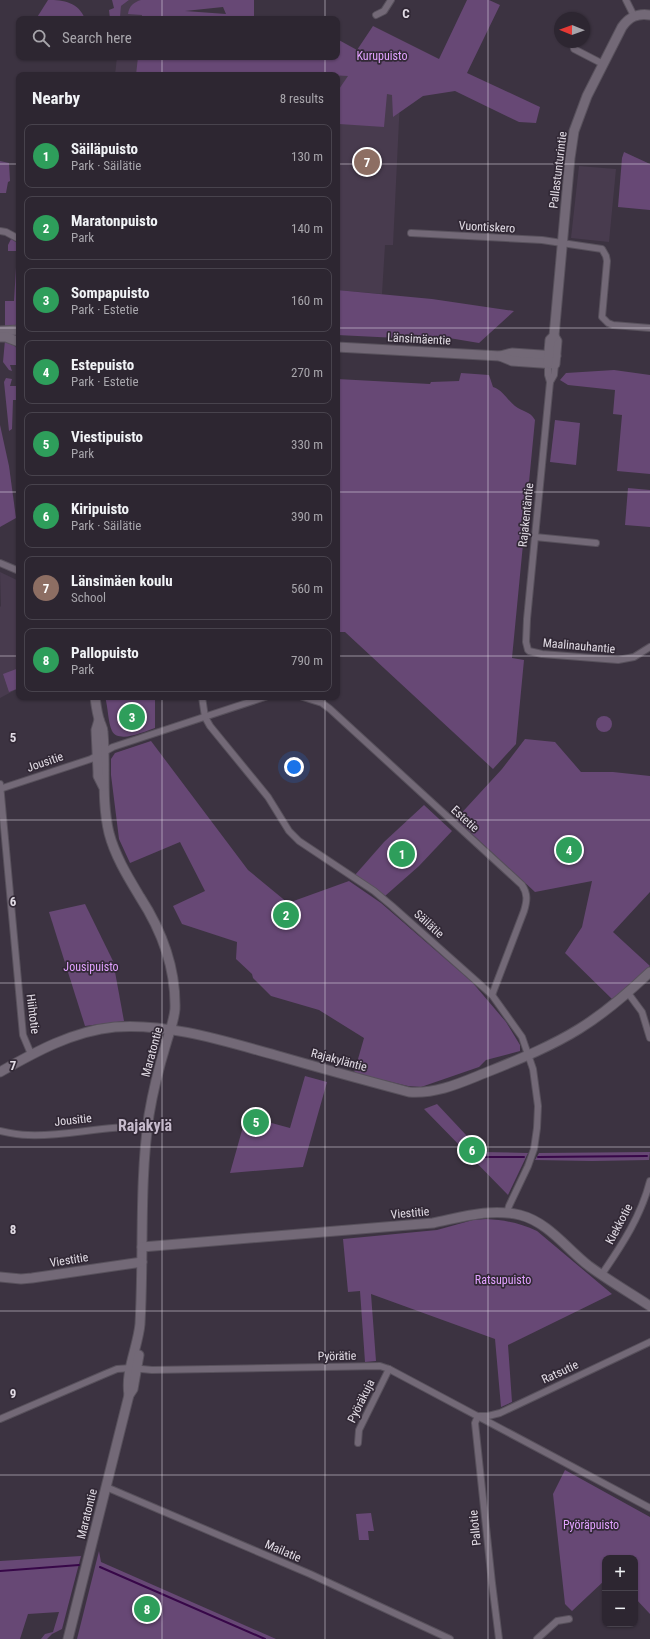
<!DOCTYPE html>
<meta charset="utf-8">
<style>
:root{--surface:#2d2631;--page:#39323d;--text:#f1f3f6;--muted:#a7a5ab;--line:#48434d;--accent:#82d04f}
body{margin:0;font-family:"Roboto Condensed",sans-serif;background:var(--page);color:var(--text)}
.controls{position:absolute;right:12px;bottom:12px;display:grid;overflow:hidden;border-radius:8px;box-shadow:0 1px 3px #0004}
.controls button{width:36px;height:36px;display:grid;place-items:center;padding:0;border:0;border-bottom:1px solid var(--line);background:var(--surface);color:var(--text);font:20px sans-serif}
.compass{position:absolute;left:554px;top:12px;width:36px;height:36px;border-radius:50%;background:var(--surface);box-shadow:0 1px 3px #0004;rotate:271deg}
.you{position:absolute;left:294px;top:767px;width:14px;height:14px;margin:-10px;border:3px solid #fff;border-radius:50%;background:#1a73e8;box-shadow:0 0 0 6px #1a73e833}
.badge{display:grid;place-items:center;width:26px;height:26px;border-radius:50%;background:var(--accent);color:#fff;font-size:13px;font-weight:700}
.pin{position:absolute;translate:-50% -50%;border:2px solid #fff;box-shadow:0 1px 4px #0006}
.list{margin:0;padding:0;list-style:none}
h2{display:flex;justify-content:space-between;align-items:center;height:52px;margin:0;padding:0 16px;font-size:17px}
h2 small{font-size:13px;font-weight:400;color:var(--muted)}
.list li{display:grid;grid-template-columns:26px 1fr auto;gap:12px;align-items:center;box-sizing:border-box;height:64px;margin:0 8px 8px;padding:0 8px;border:1px solid var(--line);border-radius:8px}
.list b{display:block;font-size:15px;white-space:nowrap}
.list p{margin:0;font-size:13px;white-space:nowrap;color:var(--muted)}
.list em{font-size:13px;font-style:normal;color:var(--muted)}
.icon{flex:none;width:22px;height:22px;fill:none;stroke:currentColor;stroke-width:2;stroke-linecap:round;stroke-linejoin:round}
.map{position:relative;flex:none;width:650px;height:1639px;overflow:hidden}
.search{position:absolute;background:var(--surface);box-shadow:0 1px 3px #0004;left:16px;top:16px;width:324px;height:44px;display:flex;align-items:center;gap:10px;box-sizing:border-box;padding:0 14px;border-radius:8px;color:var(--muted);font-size:15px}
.panel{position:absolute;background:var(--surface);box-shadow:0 1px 3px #0004;left:16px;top:72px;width:324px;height:628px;border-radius:8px}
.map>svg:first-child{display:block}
.built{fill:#483b4e}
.green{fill:#674875;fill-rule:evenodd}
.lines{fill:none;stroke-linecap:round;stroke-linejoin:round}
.stream{stroke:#370748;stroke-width:2}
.street-casing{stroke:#58515c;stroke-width:8}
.secondary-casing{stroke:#58515c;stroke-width:11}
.street{stroke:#736977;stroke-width:6}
.secondary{stroke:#736977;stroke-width:9}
.grid{fill:none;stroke:#e2dce5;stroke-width:1;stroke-opacity:0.55}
.labels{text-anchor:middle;stroke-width:3.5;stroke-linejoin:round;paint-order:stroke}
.park-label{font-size:12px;fill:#e2a2ff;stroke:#322936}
.street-label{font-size:12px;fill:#e2dce5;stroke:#322936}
.district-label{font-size:16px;font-weight:bold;fill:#c6bbcc;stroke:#322936}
.grid-label{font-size:13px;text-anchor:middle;font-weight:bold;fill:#e2dce5;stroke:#322936;stroke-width:3.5;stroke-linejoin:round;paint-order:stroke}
</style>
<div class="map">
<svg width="650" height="1639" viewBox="0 0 650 1639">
<rect width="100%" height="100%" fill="#3c3341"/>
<g class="built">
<path d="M 129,0 L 173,0 L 172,19 L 120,19 L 121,6 Z"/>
<path d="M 117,57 L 169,57 L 167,75 L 115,75 Z"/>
<path d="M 260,72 L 328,75 L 260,75 Z"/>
<path d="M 337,75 L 401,79 L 393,245 L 385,245 L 382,294 L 337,290 Z"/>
<path d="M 579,166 L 616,169 L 609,242 L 571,238 Z"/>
<path d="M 0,572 L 19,581 L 19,688 L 0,698 L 0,607 L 1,606 Z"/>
</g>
<g class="green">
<path d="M 48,0 C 64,0 78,2 85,19 L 36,19 Z"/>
<path d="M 112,0 L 129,0 L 121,6 L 120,19 L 110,19 L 109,10 L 114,8 Z"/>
<path d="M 141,0 L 254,0 L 254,16 L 259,19 L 142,19 L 142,15 L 128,14 C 129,6 134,2 141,0 ZM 223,7 L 226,14 L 185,11 Z"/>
<path d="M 467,0 L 489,0 L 500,5 L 467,73 L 540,107 L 536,123 L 519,122 L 455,91 L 423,96 L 393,117 L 392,95 L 387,94 L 384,127 L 339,124 L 337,133 L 337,92 L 348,76 L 261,72 L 260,75 L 136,75 L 138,57 L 337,57 L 337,39 L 357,50 L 373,26 L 439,59 Z"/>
<path d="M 624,152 L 650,164 L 650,210 L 618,207 L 622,158 Z"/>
<path d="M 0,161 L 9,163 L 10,181 L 8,182 L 6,193 L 0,193 Z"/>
<path d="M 11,239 L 19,244 L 19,326 L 5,328 L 5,301 L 14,301 L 17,251 L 8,251 L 8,245 Z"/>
<path d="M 337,290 L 432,299 L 514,311 L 479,343 L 449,338 L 443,342 L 433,343 L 418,339 L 337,335 Z"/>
<path d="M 5,340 C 19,346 19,351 19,365 L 10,365 L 12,371 L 9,370 L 3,362 Z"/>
<path d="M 614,370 L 650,375 L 650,474 L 617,471 L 622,415 L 613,414 L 615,390 L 568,385 L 560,380 L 566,373 Z"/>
<path d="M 461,373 L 489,375 L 493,387 C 503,390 507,400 515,406 C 523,412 530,411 535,420 L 512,658 L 524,660 L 516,744 L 493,769 L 345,632 L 337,632 L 337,379 L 430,384 L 431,382 L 459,381 Z"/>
<path d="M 6,378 L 12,379 L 10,386 L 19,386 L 17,400 L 13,400 L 12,429 L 9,431 L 4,382 Z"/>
<path d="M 555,420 L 580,423 L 576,465 L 550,462 Z"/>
<path d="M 0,425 L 9,466 L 16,518 L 0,527 Z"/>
<path d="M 628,488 L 650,490 L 650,527 L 625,525 Z"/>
<path d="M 19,668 L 19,688 L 9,692 L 3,674 Z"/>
<path d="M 105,697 L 155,697 L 155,728 C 145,731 119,744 112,731 C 108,723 108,706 105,697 Z"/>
<circle cx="604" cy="724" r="8"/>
<path d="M 525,739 L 555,742 L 581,772 L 613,772 L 650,776 L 650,892 L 613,932 L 650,966 L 613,1000 L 565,953 L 582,927 L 592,881 L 535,892 L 456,819 L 502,769 Z"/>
<path d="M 151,741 L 248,870 L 288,903 L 349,881 L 381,903 L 472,982 L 506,1022 L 520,1045 L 520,1051 L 486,1060 L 479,1067 L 421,1087 L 408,1086 L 354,1073 L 364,1038 L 319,1010 L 271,996 L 253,978 L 252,974 L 236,959 L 237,942 L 182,924 L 173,906 L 205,891 L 180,842 L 130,863 L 119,839 L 111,775 L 111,759 L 115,753 Z"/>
<path d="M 424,805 L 452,831 L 419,866 L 385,896 L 355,875 L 384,842 Z"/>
<path d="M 85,904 L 113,961 L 124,1021 L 85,1026 L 49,912 Z"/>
<path d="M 305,1076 L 327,1082 L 303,1167 L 230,1173 L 246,1116 L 290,1128 Z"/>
<path d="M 437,1104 L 482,1152 L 528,1153 L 508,1195 L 424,1109 Z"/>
<path d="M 650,1152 L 649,1160 L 592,1161 L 535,1160 L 539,1153 Z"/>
<path d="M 486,1219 C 505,1220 520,1223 537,1231 L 612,1294 L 508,1345 L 512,1402 L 501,1407 L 495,1339 L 371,1294 L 376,1361 L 365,1362 L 360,1291 L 348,1292 L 343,1239 L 437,1230 L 473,1220 Z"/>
<path d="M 565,1470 L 650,1517 L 650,1614 L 635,1598 L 635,1558 L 605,1558 L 605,1580 L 572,1611 L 565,1604 L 553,1494 Z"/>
<path d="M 371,1513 L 374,1531 L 368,1531 L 369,1540 L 359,1540 L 356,1514 Z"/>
<path d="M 99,1551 L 101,1562 L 276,1639 L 77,1639 Z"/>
<path d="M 81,1556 L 62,1629 L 52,1634 L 47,1639 L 41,1639 L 45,1634 L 53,1632 L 59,1612 L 28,1614 L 20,1639 L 0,1639 L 0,1561 Z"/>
</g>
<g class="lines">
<g class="stream">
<path d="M 470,1147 L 479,1157 L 524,1157"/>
<path d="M 538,1157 L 647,1156"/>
<path d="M 100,1567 L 265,1639"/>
<path d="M 0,1571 L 79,1565"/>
</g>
<defs>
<g id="street">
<path d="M 626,0 L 634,16"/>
<path d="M 376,15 L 384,11 L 391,0"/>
<path d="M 573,42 L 574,49 L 603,64"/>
<path d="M 0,231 L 6,232 L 19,239"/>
<path d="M 411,233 L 542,240 L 602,249 L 606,256 L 607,261 L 602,317 L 608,323 L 613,325 L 650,328"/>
<path d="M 548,363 L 548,375 L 550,382"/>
<path d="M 555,364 L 554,375 L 550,382 L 527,619 L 526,642 L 528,650 L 529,651 L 542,654 L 618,660 L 634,657 L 650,647"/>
<path d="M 535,537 L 596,543"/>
<path d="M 0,563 L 19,571"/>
<path d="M 202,697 L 205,717 L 210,726 L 268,797 L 289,831 L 299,841 L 374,891 L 392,906 L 492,995 L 522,1037 L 533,1069 L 538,1106 L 537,1128 L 534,1149 L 528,1166 L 509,1206 L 507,1213"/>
<path d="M 303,697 L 322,703 L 330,709 L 522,885 C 528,894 527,901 524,911 L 492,995"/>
<path d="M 0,784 L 23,1035 L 31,1054"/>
<path d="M 0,789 L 91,759 L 113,747 L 265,697"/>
<path d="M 628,993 L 642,1012 L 650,1038"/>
<path d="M 0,1131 C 9,1133 18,1135 28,1135 C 68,1137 107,1124 148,1128"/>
<path d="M 602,1274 C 622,1245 641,1216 650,1181"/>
<path d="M 478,1416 L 475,1423 L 492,1583 L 499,1639"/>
<path d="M 479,1416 L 488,1416 L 500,1413 L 650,1342"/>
<path d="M 0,1419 L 105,1374 L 117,1369 L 131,1368 L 152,1370 L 380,1366 L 389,1369 L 650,1508"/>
<path d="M 358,1443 L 359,1430 L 389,1369"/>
<path d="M 106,1487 L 310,1574 L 450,1639"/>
<path d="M 537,1639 L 557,1621 L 569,1619"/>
</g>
<g id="secondary">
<path d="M 0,331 L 19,330"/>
<path d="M 0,337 L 6,337 L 19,342"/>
<path d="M 337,347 L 500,356 L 512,353 L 556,356"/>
<path d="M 500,356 L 512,361 L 555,364 L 557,341 L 554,336"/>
<path d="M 548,363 L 550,340 L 554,336 L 570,158 L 574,131 L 587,96 L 622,27 C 629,17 637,13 650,15"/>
<path d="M 95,697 C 96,705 97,714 100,722 C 101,725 103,728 103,732 C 106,766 101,799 109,833 C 115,856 128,877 140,897 C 162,931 176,969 175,1009 C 174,1021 169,1033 166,1044 C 159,1067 153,1091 149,1115 C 139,1184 144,1254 140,1324 C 138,1347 125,1371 129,1395"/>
<path d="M 99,720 L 96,730 L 98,772 L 98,776 L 103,786"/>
<path d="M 0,1072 C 35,1052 73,1031 115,1027 C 168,1023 224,1041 275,1055 C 320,1068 364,1080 409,1092 C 437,1094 460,1083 485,1073 C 517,1060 550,1047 579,1029 C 605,1013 628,993 650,972"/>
<path d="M 142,1247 L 433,1223 C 462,1217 490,1208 520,1215 C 548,1222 567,1249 589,1266 C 608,1280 630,1293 650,1306"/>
<path d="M 0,1277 L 21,1279 L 32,1278 L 142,1262"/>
<path d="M 68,1639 L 129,1395 L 133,1389 L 139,1355"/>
</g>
</defs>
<use href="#street" class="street-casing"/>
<use href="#secondary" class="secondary-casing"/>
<use href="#street" class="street"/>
<use href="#secondary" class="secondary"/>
</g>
<path class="grid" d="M 162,0 L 162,19M 325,0 L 325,19M 488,0 L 488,1639M 162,57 L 162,75M 325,57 L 325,75M 0,164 L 19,164M 337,164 L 650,164M 0,328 L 19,328M 337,328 L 650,328M 0,492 L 19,492M 337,492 L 650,492M 0,656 L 19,656M 337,656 L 650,656M 162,697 L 162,1639M 325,697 L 325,1639M 0,820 L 650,820M 0,983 L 650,983M 0,1147 L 650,1147M 0,1311 L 650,1311M 0,1475 L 650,1475"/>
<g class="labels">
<g class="park-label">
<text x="382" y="60">Kurupuisto</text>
<text x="91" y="971">Jousipuisto</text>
<text x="503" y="1284">Ratsupuisto</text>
<text x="591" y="1529">Pyöräpuisto</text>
</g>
<g class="street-label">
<text transform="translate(558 170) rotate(-83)" y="4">Pallastunturintie</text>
<text transform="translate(487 227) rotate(3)" y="4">Vuontiskero</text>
<text transform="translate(419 339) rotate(3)" y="4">Länsimäentie</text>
<text transform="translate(526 515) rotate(-84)" y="4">Rajakentäntie</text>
<text transform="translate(579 646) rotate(5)" y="4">Maalinauhantie</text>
<text transform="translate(45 762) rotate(-19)" y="4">Jousitie</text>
<text transform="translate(465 819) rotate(42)" y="4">Estetie</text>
<text transform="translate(429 924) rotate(42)" y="4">Säilätie</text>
<text transform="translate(33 1014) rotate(83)" y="4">Hiihtotie</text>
<text transform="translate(152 1052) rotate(-75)" y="4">Maratontie</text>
<text transform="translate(339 1060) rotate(15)" y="4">Rajakyläntie</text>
<text transform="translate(73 1120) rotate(-6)" y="4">Jousitie</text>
<text transform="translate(410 1213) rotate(-5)" y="4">Viestitie</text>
<text transform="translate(619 1224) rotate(-62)" y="4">Kiekkotie</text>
<text transform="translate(69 1260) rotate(-9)" y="4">Viestitie</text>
<text transform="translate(337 1356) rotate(-1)" y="4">Pyörätie</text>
<text transform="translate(560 1372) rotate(-25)" y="4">Ratsutie</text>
<text transform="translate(361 1401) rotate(-64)" y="4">Pyöräkuja</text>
<text transform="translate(87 1514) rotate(-76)" y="4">Maratontie</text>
<text transform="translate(475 1528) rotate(-96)" y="4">Pallotie</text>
<text transform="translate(283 1551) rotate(23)" y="4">Mailatie</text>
</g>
<g class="district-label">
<text x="145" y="1131">Rajakylä</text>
</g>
</g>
<g class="grid-label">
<text x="406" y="18">C</text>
<text x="13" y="742">5</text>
<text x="13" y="906">6</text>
<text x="13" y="1070">7</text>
<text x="13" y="1234">8</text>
<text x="13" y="1398">9</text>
</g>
</svg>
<div class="controls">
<button>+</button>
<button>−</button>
</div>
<svg class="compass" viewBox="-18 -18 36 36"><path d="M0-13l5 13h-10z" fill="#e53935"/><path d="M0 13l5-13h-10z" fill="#a7a5ab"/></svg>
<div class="you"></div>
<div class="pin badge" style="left:402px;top:854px;background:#2e9e5b">1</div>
<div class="pin badge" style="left:286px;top:915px;background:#2e9e5b">2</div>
<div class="pin badge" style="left:132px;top:717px;background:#2e9e5b">3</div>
<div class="pin badge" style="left:569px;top:850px;background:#2e9e5b">4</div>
<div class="pin badge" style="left:256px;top:1122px;background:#2e9e5b">5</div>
<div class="pin badge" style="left:472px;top:1150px;background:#2e9e5b">6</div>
<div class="pin badge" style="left:367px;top:162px;background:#8d6e63">7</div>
<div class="pin badge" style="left:147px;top:1609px;background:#2e9e5b">8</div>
<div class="search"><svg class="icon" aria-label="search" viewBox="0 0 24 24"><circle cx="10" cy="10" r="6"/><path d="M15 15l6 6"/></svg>Search here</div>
<section class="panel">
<h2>Nearby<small>8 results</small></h2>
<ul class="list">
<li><span class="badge" style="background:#2e9e5b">1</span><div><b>Säiläpuisto</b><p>Park · Säilätie</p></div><em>130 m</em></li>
<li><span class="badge" style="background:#2e9e5b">2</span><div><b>Maratonpuisto</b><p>Park</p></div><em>140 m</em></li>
<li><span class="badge" style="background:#2e9e5b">3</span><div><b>Sompapuisto</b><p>Park · Estetie</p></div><em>160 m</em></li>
<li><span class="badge" style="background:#2e9e5b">4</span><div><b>Estepuisto</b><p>Park · Estetie</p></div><em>270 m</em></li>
<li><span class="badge" style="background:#2e9e5b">5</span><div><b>Viestipuisto</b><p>Park</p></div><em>330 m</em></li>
<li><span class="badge" style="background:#2e9e5b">6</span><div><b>Kiripuisto</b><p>Park · Säilätie</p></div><em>390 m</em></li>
<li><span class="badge" style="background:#8d6e63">7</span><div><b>Länsimäen koulu</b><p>School</p></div><em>560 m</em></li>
<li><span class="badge" style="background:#2e9e5b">8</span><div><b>Pallopuisto</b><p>Park</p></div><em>790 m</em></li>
</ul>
</section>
</div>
